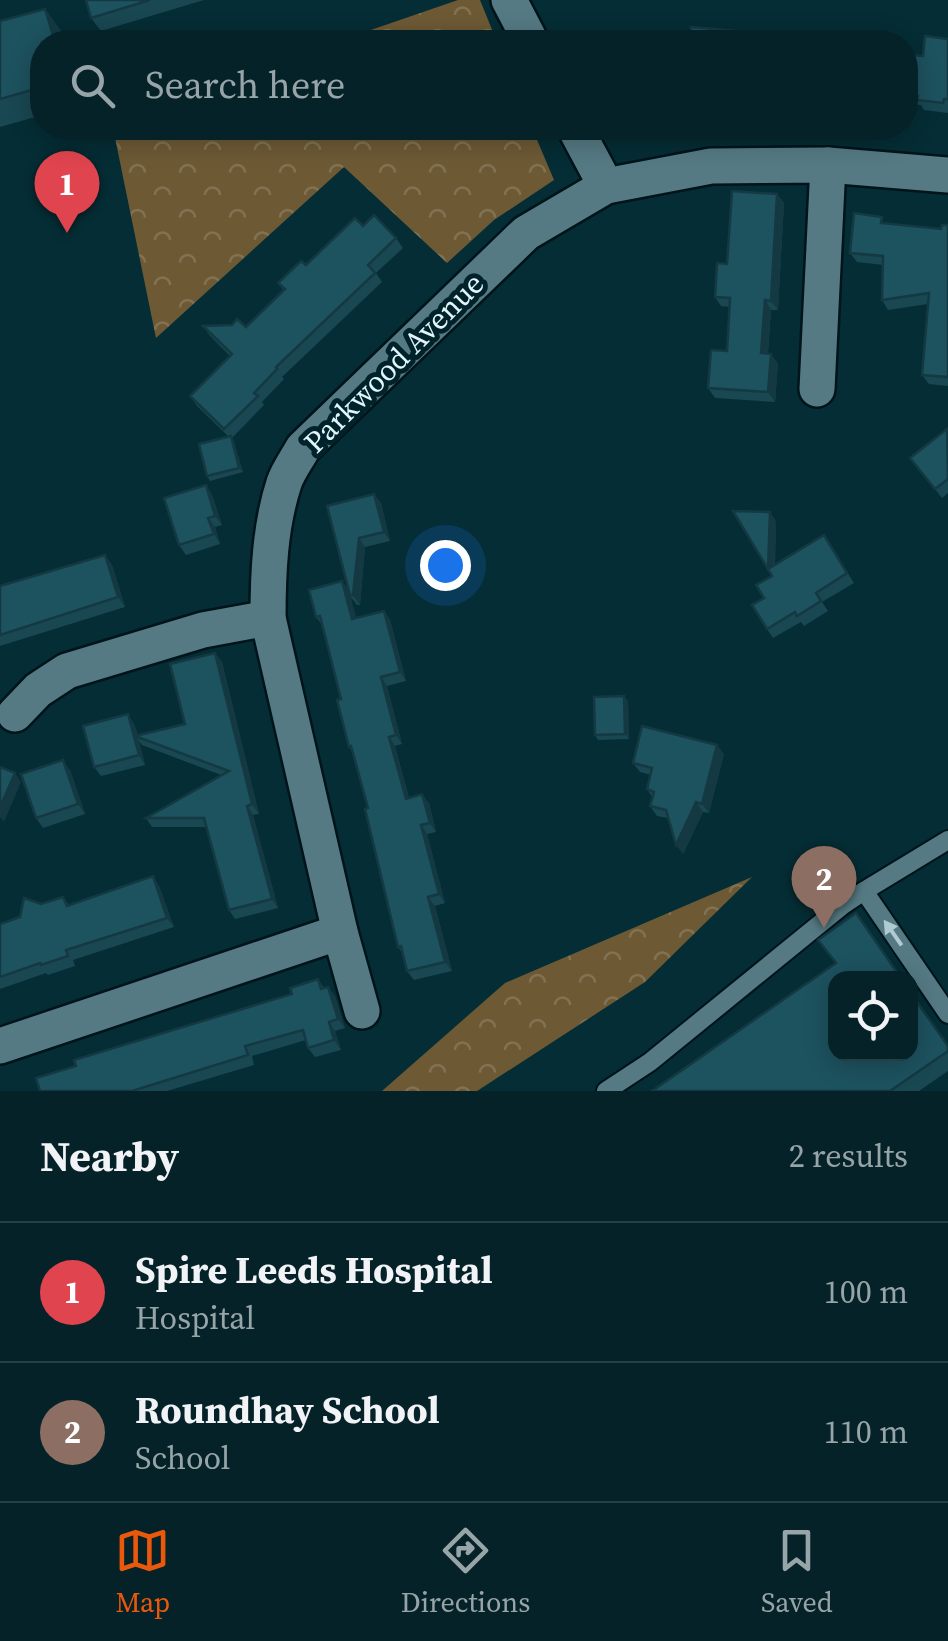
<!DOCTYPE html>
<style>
:root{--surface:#042228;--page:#122f34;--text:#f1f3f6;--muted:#97a4a8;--line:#253f45;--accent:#ea580c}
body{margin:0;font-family:"Source Serif 4",serif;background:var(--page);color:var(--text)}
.controls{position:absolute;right:30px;bottom:30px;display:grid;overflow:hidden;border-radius:20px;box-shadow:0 5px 25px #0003}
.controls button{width:90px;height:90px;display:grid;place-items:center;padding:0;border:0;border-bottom:2px solid var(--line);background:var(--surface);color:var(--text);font:50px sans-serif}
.you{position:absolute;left:445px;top:565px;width:35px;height:35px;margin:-25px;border:8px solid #fff;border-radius:50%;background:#1a73e8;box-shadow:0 0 0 15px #1a73e833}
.badge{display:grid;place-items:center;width:65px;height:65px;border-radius:50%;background:var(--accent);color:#fff;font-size:32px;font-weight:700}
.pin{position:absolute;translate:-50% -82px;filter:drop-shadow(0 2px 5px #0008)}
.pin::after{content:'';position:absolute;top:52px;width:35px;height:30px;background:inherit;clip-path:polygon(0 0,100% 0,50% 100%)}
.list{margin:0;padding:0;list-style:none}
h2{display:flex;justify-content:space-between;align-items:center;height:130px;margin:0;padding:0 40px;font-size:42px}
h2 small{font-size:32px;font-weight:400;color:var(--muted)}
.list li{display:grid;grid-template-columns:65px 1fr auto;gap:30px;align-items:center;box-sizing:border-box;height:140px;padding:0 40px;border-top:2px solid var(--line)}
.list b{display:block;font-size:38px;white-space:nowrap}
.list p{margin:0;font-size:32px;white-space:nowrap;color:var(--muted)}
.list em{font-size:32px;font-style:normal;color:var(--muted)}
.icon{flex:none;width:55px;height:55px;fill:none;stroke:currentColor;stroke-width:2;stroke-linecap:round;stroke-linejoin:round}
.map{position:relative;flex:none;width:948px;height:1091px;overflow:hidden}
.search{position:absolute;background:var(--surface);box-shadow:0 5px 25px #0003;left:30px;right:30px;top:30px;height:110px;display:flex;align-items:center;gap:25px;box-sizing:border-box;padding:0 35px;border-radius:40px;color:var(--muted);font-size:38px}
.sheet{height:410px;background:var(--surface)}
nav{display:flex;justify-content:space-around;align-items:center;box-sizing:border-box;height:140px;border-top:2px solid var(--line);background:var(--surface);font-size:28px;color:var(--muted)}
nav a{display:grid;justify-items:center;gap:5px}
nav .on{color:var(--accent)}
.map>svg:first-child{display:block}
.forest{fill:url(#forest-crowns)}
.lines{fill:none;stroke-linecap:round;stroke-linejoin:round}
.lane-casing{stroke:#00141a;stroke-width:22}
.street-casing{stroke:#00141a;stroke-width:40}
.lane{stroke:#557a84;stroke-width:18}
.street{stroke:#557a84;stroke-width:35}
.wall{fill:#194752}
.shaded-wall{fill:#143942}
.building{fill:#1d525f;stroke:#143942;stroke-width:2.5}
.oneway{fill:#b0cad1}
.labels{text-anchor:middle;stroke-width:10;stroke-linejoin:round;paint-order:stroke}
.street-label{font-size:30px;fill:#e1f5fa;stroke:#00232b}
</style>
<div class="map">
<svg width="948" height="1091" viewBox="0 0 948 1091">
<defs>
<pattern id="forest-crowns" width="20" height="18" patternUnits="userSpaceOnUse" patternTransform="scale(2.5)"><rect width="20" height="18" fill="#6d5a35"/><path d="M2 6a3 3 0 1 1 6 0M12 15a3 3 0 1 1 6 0" fill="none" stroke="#827253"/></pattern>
</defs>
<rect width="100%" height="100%" fill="#052d35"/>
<g class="forest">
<path d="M 458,0 L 480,0 L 497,42 L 336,42 Z"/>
<path d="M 113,128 L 532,128 L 554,180 L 494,220 L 447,263 L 344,167 L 156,338 Z"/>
<path d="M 752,877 L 645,982 L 477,1091 L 382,1091 L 505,983 Z"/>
</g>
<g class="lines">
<defs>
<g id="lane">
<path d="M 948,840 L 864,891 L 948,1014"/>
<path d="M 606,1091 L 650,1062 L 843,905 L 864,891"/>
</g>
<g id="street">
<path d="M 509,0 L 531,42"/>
<path d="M 575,128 L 606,186"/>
<path d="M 817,389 L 828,165"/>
<path d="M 15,714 L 38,690 L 67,671 L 203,630 L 268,618"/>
<path d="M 362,1011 L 340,932 L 268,618 C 268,573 270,526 284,483 C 288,471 297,459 303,448 L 526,233 L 606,186 L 711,166 L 828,165 L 948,175"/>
<path d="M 0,1046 L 340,932"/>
</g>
</defs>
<use href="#lane" class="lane-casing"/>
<use href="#street" class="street-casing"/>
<use href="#lane" class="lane"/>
<use href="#street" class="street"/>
</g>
<g class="wall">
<path d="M 86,0 L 204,0 L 101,31 L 91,18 Z"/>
<path d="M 45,9 L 61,31 L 64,42 L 42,42 L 42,115 L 0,127 L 0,21 Z"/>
<path d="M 948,39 L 948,113 L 924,110 L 921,105 L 906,104 L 906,55 L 923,56 Z"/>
<path d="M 777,194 L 784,203 L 778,310 L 771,310 L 768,354 L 771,354 L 778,364 L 775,402 L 715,398 L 708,388 L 727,351 L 730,307 L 721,306 L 715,297 L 727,264 Z"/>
<path d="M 886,223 L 941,229 L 948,225 L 948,386 L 929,384 L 922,375 L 928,304 L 888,310 L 882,300 L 883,265 L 857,262 L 850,253 Z"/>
<path d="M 363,226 L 396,238 L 403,248 L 376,273 L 382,282 L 282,377 L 284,379 L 262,402 L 264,405 L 232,438 L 243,472 L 210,481 L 207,476 L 229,437 L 197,406 L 190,396 L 230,356 L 210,336 L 203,326 L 246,327 L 283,290 L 278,283 Z"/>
<path d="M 948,430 L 948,493 L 942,498 L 910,458 Z"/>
<path d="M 206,485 L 212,495 L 222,525 L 215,527 L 220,544 L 186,555 L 179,545 Z"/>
<path d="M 374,494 L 381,503 L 390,541 L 365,547 L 360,605 L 357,605 L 350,596 L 356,618 L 384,611 L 390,620 L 406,681 L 387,686 L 402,744 L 395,746 L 409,798 L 429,803 L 436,832 L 427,834 L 445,903 L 435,906 L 452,971 L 414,980 L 407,971 L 403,954 L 398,947 L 368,808 L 353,753 L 349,747 L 341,699 L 323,626 L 316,617 L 348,590 L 327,506 Z"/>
<path d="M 776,521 L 775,565 L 830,545 L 854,583 L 822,602 L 828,611 L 804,626 L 801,622 L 773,638 L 767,629 Z"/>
<path d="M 105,555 L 112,565 L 125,607 L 0,646 L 0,586 Z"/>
<path d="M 215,653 L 222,662 L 259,814 L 253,815 L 278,908 L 235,919 L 229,910 L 207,827 L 152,827 L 146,818 L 221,775 L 142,745 L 139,741 L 145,765 L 101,776 L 94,767 L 134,724 L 138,735 L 185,724 Z"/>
<path d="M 628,701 L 629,739 L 598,740 L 595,735 Z"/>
<path d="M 724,754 L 709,813 L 703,812 L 683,854 L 668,818 L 657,816 L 650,806 L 652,797 L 647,789 L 651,775 L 640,772 L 633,763 Z"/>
<path d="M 70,770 L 85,814 L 43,828 L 36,818 Z"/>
<path d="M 159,886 L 174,927 L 73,960 L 75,966 L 48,975 L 46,973 L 0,989 L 0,924 L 20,917 L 41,904 L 63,897 L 69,905 Z"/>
<path d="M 318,979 L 324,988 L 328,987 L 335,996 L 345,1028 L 335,1031 L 341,1050 L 315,1057 L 308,1048 L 306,1040 L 252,1056 L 254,1065 L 167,1091 L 40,1091 L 76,1066 L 292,994 Z"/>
<path d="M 948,1046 L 948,1071 L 919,1091 L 652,1091 Z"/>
</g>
<g class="shaded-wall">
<path d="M 45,9 L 61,31 L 64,42 L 55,42 Z"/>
<path d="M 777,194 L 784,203 L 778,310 L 771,301 Z"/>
<path d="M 765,300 L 771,310 L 767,363 L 761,353 Z"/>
<path d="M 771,354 L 778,364 L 775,402 L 768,392 Z"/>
<path d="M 231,436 L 234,441 L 243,472 L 239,468 Z"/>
<path d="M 206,485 L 212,495 L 222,525 L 215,516 Z"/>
<path d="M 374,494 L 381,503 L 390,541 L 384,532 Z"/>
<path d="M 770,512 L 776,521 L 774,578 L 768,569 Z"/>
<path d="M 208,518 L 215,527 L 220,544 L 214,534 Z"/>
<path d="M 359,538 L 365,547 L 360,605 L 353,595 Z"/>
<path d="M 105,555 L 112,565 L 125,607 L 118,597 Z"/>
<path d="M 342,581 L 349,590 L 359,628 L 352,619 Z"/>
<path d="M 384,611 L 390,620 L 406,681 L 400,672 Z"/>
<path d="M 215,653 L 222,662 L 259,814 L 252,804 Z"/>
<path d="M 381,677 L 387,686 L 402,744 L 396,735 Z"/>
<path d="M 624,696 L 628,701 L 629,739 L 625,734 Z"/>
<path d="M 128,714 L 134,724 L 138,737 L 135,736 L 139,741 L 145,765 L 139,755 Z"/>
<path d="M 389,737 L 395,746 L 412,808 L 406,799 Z"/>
<path d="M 717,745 L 724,754 L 709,813 L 702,804 Z"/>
<path d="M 63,760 L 70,770 L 85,814 L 78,804 Z"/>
<path d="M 15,773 L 21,782 L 4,822 L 0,817 L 0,807 Z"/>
<path d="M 422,794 L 429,803 L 436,832 L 430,823 Z"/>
<path d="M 696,802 L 703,812 L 683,854 L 676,845 Z"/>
<path d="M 247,806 L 253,815 L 278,908 L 272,899 Z"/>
<path d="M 421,825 L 427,834 L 445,903 L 439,894 Z"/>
<path d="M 153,876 L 159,886 L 174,927 L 167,918 Z"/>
<path d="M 428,897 L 435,906 L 452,971 L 445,962 Z"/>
<path d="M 328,987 L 335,996 L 345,1028 L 338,1019 Z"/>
<path d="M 329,1022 L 335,1031 L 341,1050 L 334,1040 Z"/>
</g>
<g class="building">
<path d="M 86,0 L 150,0 L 91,18 Z"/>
<path d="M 45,9 L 55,42 L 42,42 L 42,87 L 0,99 L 0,21 Z"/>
<path d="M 691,27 L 821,38 L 821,42 L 690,42 Z"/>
<path d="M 925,36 L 948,39 L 948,99 L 944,99 L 943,103 L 917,100 L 918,96 L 906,95 L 906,55 L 923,56 Z"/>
<path d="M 732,191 L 777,194 L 771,301 L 765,300 L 761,353 L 771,354 L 768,392 L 708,388 L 711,350 L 727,351 L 730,298 L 715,297 L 717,263 L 727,264 Z"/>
<path d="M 854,213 L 882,217 L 881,223 L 941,229 L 942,225 L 948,225 L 948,377 L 922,375 L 929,293 L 882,300 L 883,256 L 850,253 Z"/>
<path d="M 374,215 L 396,238 L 368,265 L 375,273 L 276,367 L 277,369 L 254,393 L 258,396 L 224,429 L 190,396 L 232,354 L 203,326 L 232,325 L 237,319 L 246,327 L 285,289 L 278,283 L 301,261 L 306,265 L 355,218 L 363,226 Z"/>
<path d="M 947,429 L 948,479 L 935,489 L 910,458 Z"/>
<path d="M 231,436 L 239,468 L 207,476 L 199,444 Z"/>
<path d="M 206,485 L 215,516 L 208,518 L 214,534 L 179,545 L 164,498 Z"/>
<path d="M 374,494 L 384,532 L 359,538 L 353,595 L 350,595 L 327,506 Z"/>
<path d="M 733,511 L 770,512 L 768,569 Z"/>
<path d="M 824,535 L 847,573 L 816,593 L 821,601 L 797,616 L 795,612 L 767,629 L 752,605 L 764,598 L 756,585 L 772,576 L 768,569 Z"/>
<path d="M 105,555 L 118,597 L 0,635 L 0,586 Z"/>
<path d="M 342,581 L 352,619 L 384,611 L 400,672 L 381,677 L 396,735 L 389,737 L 406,799 L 422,794 L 430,823 L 421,825 L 439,894 L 428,897 L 445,962 L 407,971 L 401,946 L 398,947 L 365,809 L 368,808 L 351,746 L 349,747 L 337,700 L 341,699 L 320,616 L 316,617 L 309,590 Z"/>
<path d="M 215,653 L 252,804 L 247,806 L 272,899 L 229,910 L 204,818 L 146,818 L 229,771 L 135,736 L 185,724 L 170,664 Z"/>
<path d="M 624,696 L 625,734 L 595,735 L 594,697 Z"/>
<path d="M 128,714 L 139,755 L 94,767 L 83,726 Z"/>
<path d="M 642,726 L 717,745 L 702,804 L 696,802 L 676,845 L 666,810 L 650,806 L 654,792 L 647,789 L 652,768 L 633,763 Z"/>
<path d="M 63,760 L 78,804 L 36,818 L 21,774 Z"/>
<path d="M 0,767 L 15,773 L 0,807 Z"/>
<path d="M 153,876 L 167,918 L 66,950 L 68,956 L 41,965 L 40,963 L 0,977 L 0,924 L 20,917 L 24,898 L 41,904 L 63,897 L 67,906 Z"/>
<path d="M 856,913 L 901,978 L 836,978 L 836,1054 L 910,1054 L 910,992 L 948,1046 L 948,1051 L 890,1091 L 652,1091 L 836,963 L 818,940 Z"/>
<path d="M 318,979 L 321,989 L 328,987 L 338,1019 L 329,1022 L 334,1040 L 308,1048 L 303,1030 L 245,1046 L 248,1055 L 132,1091 L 40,1091 L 36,1078 L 76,1066 L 74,1060 L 292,994 L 290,988 Z"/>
</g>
<defs><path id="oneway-solid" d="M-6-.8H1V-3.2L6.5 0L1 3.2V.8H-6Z" transform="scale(2.5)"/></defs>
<use class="oneway" href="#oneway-solid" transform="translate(893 933) rotate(-125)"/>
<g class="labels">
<g class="street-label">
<text transform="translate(394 363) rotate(-45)" y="10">Parkwood Avenue</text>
</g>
</g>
</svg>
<div class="controls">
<button><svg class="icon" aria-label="locate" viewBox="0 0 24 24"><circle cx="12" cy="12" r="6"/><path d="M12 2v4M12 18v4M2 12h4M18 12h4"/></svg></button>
</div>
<div class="you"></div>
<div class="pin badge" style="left:67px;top:233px;background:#e0444e">1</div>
<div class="pin badge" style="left:824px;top:928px;background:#8d6e63">2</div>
<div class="search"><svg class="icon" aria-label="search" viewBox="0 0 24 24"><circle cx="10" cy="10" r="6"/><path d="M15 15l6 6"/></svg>Search here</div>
</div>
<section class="sheet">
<h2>Nearby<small>2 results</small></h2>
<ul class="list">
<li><span class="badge" style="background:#e0444e">1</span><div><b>Spire Leeds Hospital</b><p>Hospital</p></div><em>100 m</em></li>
<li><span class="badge" style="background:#8d6e63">2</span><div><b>Roundhay School</b><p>School</p></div><em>110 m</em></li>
</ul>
</section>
<nav>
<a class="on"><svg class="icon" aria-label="map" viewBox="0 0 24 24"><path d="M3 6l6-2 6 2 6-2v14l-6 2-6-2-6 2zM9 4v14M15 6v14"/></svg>Map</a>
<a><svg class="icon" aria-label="directions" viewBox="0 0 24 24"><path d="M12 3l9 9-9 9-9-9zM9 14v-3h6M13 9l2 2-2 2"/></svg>Directions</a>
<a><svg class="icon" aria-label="saved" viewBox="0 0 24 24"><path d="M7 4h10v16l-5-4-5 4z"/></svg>Saved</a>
</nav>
